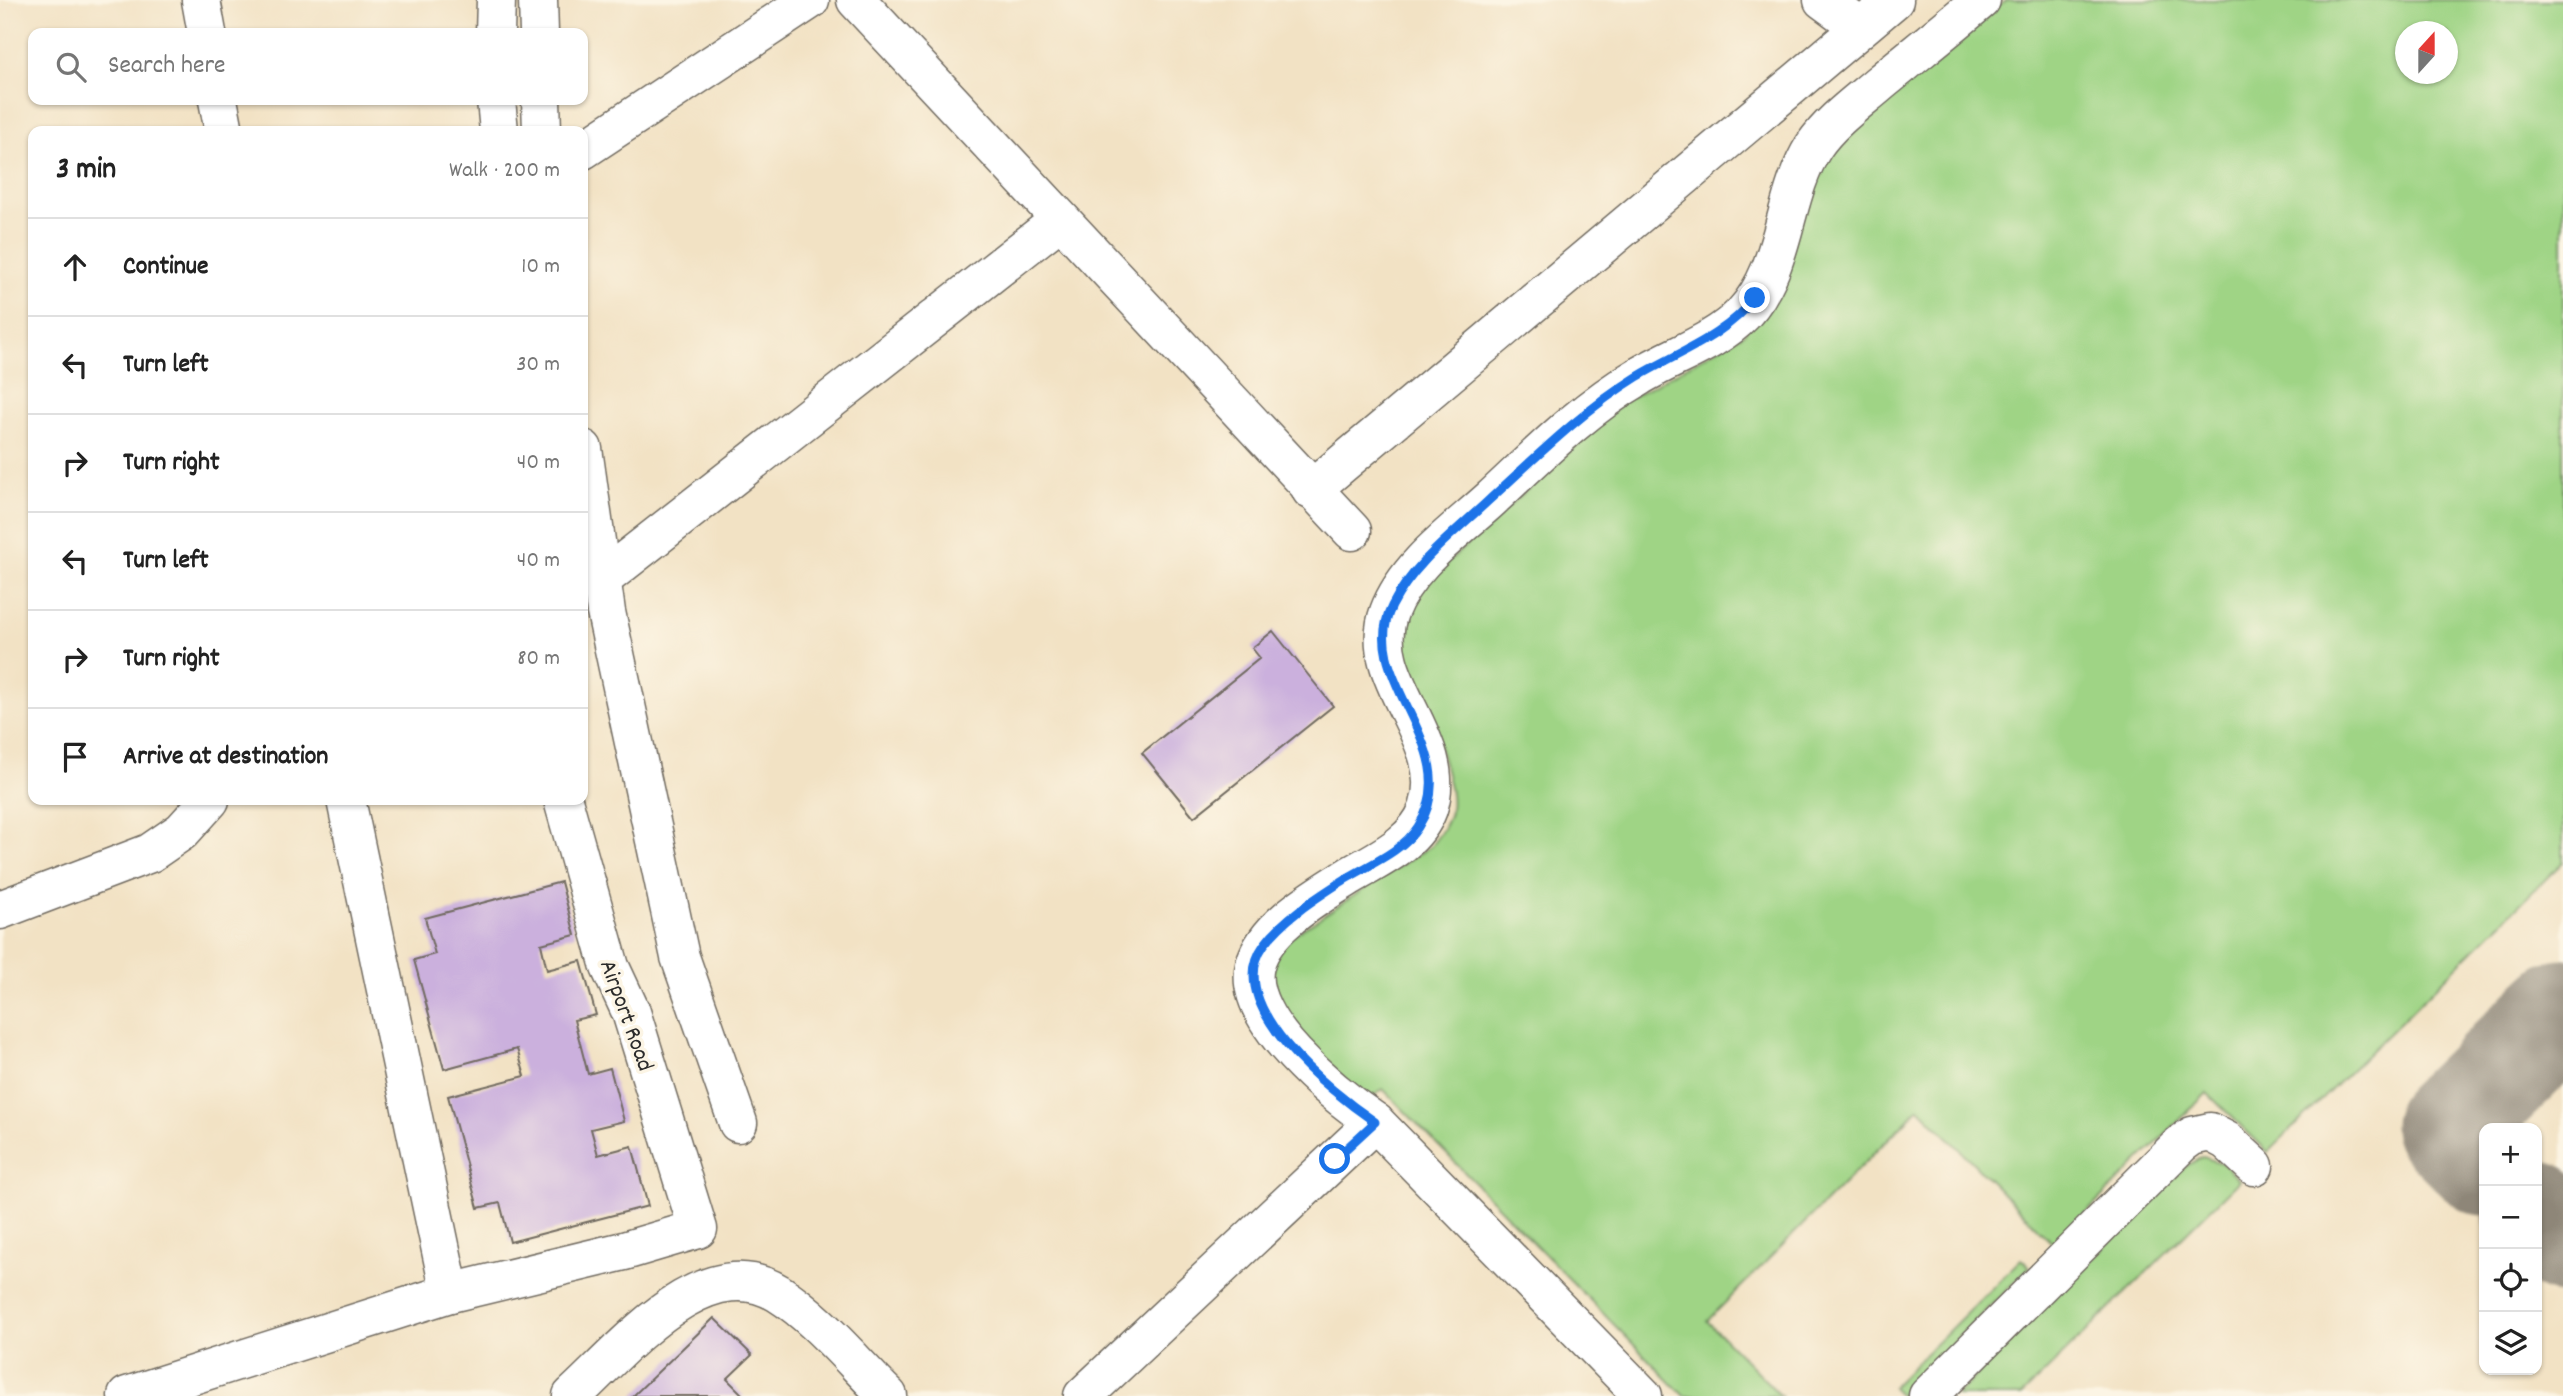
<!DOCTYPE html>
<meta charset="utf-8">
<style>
:root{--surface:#fff;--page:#f6f6f6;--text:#222;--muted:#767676;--line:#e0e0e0}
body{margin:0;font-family:Dekko,sans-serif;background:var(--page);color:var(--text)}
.controls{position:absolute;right:21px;bottom:21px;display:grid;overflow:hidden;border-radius:14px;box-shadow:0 2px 5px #0004}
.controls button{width:63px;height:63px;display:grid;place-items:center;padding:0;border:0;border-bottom:2px solid var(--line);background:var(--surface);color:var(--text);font:35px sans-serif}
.compass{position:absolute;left:2395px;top:21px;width:63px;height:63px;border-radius:50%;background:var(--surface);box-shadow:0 2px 5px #0004;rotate:21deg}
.stop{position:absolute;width:21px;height:21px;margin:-16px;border:5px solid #1a73e8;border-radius:50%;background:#fff}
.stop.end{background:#1a73e8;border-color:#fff;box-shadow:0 2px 7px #0008}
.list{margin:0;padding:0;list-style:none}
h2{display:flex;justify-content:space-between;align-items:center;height:91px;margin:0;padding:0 28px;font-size:30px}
h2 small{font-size:23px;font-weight:400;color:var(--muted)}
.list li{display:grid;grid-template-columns:46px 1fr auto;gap:21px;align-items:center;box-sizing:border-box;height:98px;padding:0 28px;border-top:2px solid var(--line)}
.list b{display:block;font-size:26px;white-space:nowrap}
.list em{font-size:23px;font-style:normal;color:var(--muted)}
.icon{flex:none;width:38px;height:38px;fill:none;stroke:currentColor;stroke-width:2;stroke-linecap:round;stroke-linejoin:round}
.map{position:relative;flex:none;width:2563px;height:1396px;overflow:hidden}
.search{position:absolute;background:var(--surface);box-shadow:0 2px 5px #0004;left:28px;top:28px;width:560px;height:77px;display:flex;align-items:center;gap:18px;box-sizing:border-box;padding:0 24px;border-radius:14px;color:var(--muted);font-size:26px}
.panel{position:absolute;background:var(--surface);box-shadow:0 2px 5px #0004;left:28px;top:126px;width:560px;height:679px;border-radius:14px}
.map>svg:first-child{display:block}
.green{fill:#9fd485;stroke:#658058;stroke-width:2;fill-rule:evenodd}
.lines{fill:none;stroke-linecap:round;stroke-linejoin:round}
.taxiway{stroke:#8e8678;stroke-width:107}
.building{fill:#cbb0dd}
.minor-casing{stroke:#716b61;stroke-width:41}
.minor{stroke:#fff;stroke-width:38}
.route{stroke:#1a73e8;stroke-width:9}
.labels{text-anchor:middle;stroke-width:7;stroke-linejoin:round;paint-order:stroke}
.street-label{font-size:24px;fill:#2b2b2b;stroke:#fcf5e5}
</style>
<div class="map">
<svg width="2563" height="1396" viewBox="0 0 2563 1396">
<rect width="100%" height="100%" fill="#fcf5e5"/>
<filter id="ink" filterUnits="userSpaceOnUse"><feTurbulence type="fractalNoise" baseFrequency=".0143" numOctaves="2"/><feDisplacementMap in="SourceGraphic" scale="14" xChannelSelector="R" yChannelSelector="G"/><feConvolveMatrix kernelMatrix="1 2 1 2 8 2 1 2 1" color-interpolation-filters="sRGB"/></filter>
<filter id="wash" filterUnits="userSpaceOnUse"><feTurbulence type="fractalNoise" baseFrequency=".00686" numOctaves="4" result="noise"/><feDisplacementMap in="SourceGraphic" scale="28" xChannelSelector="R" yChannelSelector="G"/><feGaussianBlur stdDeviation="1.57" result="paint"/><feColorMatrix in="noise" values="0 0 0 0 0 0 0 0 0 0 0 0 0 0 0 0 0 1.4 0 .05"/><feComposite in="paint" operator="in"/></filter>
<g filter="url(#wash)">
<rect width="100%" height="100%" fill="#f2e2c4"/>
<g class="green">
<path d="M 2006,0 L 2563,0 L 2563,862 L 2268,1152 L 2207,1093 L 2054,1245 L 1919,1108 L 1707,1321 L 1781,1396 L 1684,1396 L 1383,1089 L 1366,1101 L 1297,1031 L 1270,988 L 1276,955 L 1290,937 L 1431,846 C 1440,834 1448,823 1451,808 C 1457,780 1409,666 1397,633 L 1426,582 L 1622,403 L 1745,333 L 1811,183 L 1833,148 ZM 2406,32 L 2448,32 L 2448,74 L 2406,74 Z"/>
<path d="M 2202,1157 L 2222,1163 L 2239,1181 L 2021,1396 L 1956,1396 L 2183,1168 Z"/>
<path d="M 2021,1259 L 2030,1267 L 1900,1395 L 1892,1387 Z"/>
</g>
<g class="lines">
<g class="taxiway">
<path d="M 2484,1162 L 2447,1126 L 2563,1012"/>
<path d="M 2537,1214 L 2563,1240"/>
</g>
</g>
<g id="blocks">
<g class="building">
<path d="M 1273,631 L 1333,706 L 1194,817 L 1142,753 L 1260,658 L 1252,648 Z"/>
<path d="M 561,882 L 575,935 L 541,944 L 547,970 L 581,961 L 596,1015 L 574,1020 L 588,1074 L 610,1068 L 624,1121 L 591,1129 L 598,1155 L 632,1146 L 648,1206 L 510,1242 L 500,1203 L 478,1208 L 448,1096 L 525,1076 L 517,1049 L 444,1069 L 414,960 L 435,954 L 425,918 Z"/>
<path d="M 714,1318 L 752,1355 L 727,1379 L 744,1396 L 633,1396 Z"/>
</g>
</g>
</g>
<g filter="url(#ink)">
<use href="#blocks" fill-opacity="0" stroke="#716b61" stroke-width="2"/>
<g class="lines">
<defs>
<g id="minor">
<path d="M 201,0 L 207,33"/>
<path d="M 538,0 L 539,33"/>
<path d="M 856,0 L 1352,531"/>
<path d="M 1823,0 L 1860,27"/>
<path d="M 495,33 L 496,0"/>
<path d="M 218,100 L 224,131"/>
<path d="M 496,100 L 499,131"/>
<path d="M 541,100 L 542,131"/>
<path d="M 583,150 L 810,0"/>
<path d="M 583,449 L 606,612 L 680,957 L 738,1123"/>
<path d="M 1311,490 L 1894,0"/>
<path d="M 601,580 L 1060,220"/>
<path d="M 346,800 L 450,1293"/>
<path d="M 0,910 L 150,853 L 182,831 L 210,800"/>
<path d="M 1375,1122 C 1335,1095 1241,1020 1255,965 C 1265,926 1317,897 1348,877 C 1378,859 1415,844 1428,809 C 1452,738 1364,680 1389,612 C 1406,566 1456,531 1491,499 C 1537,456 1583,409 1638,377 C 1672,356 1715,343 1743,314 C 1787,267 1781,198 1814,146 C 1831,121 1858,102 1880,83 C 1914,55 1948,28 1981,0"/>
<path d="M 127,1396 L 450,1293 L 624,1251 L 698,1229 L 631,1012 L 610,967 L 563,800"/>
<path d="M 572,1396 C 622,1351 703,1248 778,1293 C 817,1317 855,1364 888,1396"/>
<path d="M 1083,1396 L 1375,1122 L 1643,1396"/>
<path d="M 1928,1396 L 2181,1144 L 2192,1136 L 2210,1132 L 2227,1141 L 2254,1166"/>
</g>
</defs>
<use href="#minor" class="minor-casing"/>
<use href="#minor" class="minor"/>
</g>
</g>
<g class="lines" filter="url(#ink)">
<path class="route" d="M 1335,1159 L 1375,1122 C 1331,1092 1221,1005 1264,945 C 1284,918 1316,898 1344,880 C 1368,865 1402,852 1418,827 C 1469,748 1355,678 1392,606 C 1413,564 1454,533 1488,501 C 1535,458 1582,411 1637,377 C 1679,352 1724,337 1755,298"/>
</g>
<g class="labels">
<g class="street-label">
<text transform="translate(628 1015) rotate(70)" y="8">Airport Road</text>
</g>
</g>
</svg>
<div class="controls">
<button>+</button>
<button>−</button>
<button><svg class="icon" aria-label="locate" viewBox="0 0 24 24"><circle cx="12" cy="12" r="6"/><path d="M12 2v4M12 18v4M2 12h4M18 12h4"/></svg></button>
<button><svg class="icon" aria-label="layers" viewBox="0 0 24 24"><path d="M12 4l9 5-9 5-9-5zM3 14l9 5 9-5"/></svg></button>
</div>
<svg class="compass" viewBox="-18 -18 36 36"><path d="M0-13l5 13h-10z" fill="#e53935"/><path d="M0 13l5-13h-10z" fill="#767676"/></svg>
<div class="stop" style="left:1335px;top:1159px"></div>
<div class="stop end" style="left:1755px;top:298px"></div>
<div class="search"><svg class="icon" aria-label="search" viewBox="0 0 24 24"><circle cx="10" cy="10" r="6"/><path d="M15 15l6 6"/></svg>Search here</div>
<section class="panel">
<h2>3 min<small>Walk · 200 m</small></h2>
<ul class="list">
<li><svg class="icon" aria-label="ahead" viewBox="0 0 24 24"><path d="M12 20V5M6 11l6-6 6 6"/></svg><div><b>Continue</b></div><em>10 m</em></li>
<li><svg class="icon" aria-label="left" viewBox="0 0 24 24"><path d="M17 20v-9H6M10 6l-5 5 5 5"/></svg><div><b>Turn left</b></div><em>30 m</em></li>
<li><svg class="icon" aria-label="right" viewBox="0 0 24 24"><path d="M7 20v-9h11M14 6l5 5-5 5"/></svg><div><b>Turn right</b></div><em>40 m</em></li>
<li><svg class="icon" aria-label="left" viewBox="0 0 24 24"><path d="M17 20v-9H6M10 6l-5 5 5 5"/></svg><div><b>Turn left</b></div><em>40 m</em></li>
<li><svg class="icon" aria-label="right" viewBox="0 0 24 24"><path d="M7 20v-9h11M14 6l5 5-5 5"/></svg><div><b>Turn right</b></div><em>80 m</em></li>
<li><svg class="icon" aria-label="arrive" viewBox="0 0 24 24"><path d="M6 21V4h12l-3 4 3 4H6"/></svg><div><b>Arrive at destination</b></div></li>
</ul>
</section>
</div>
